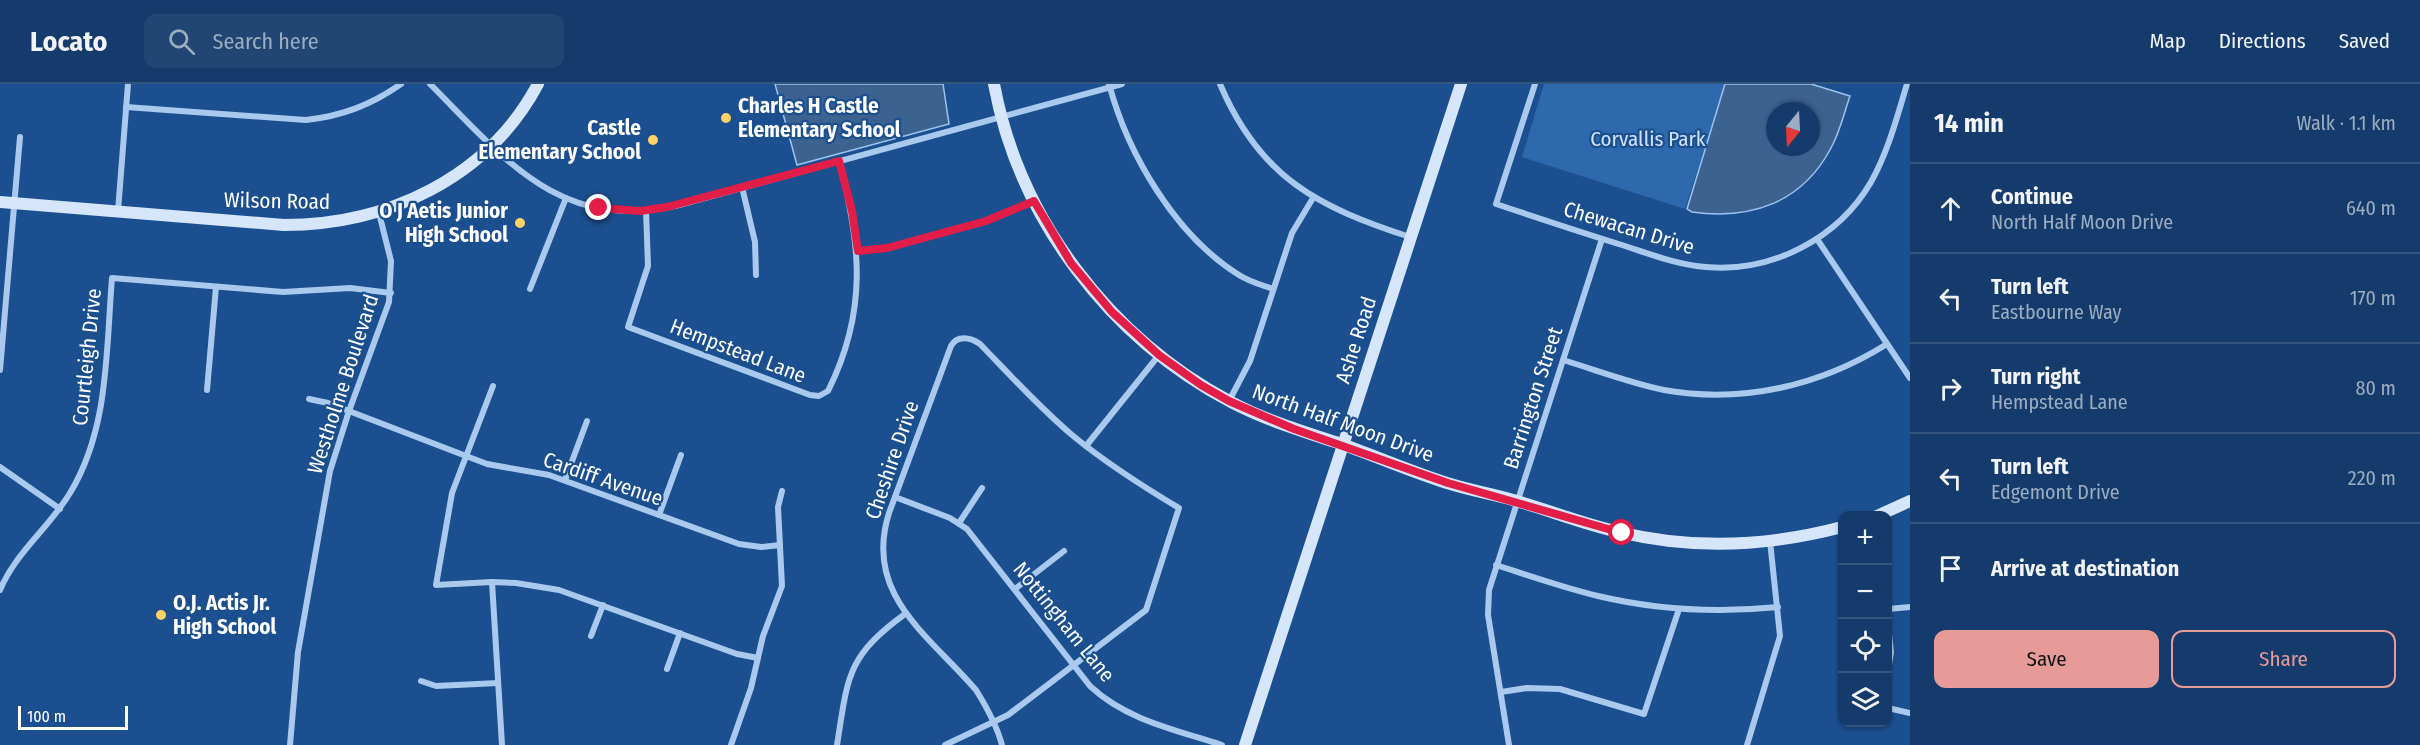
<!DOCTYPE html>
<meta charset="utf-8">
<style>
:root{--surface:#143b6b;--page:#214673;--text:#f1f3f6;--muted:#9dadc1;--line:#33557e;--accent:#e69b98}
body{margin:0;font-family:"Fira Sans Condensed",sans-serif;background:var(--page);color:var(--text)}
.controls{position:absolute;right:18px;bottom:18px;display:grid;overflow:hidden;border-radius:12px;box-shadow:0 2px 4px #0004}
.controls button{width:54px;height:54px;display:grid;place-items:center;padding:0;border:0;border-bottom:2px solid var(--line);background:var(--surface);color:var(--text);font:30px sans-serif}
.compass{position:absolute;left:1766px;top:18px;width:54px;height:54px;border-radius:50%;background:var(--surface);box-shadow:0 2px 4px #0004;rotate:198deg}
.scale{position:absolute;left:18px;bottom:15px;width:110px;box-sizing:border-box;padding-left:6px;border:3px solid #fff;border-top:0;font-size:16px;line-height:21px;white-space:nowrap;color:#fff;-webkit-text-stroke:4px #1b4f8f;paint-order:stroke}
.stop{position:absolute;width:18px;height:18px;margin:-14px;border:4px solid #e11d48;border-radius:50%;background:#fff}
.stop.end{background:#e11d48;border-color:#fff;box-shadow:0 2px 6px #0008}
.list{margin:0;padding:0;list-style:none}
h2{display:flex;justify-content:space-between;align-items:center;height:78px;margin:0;padding:0 24px;font-size:26px}
h2 small{font-size:20px;font-weight:400;color:var(--muted)}
.list li{display:grid;grid-template-columns:39px 1fr auto;gap:18px;align-items:center;box-sizing:border-box;height:90px;padding:0 24px;border-top:2px solid var(--line)}
.list b{display:block;font-size:22px;white-space:nowrap}
.list p{margin:0;font-size:20px;white-space:nowrap;color:var(--muted)}
.list em{font-size:20px;font-style:normal;color:var(--muted)}
.actions{display:flex;gap:12px;padding:18px 24px}
.actions a{flex:1;padding:14px 0;border:2px solid var(--accent);border-radius:12px;text-align:center;font-size:21px;color:var(--accent)}
.actions .main{background:var(--accent);color:#111}
.icon{flex:none;width:33px;height:33px;fill:none;stroke:currentColor;stroke-width:2;stroke-linecap:round;stroke-linejoin:round}
.map{position:relative;flex:none;width:1910px;height:661px;overflow:hidden}
header{display:flex;align-items:center;gap:36px;box-sizing:border-box;height:84px;padding:0 30px;background:var(--surface);border-bottom:2px solid var(--line)}
header strong{font-size:28px}
nav{display:flex;gap:33px;margin-inline-start:auto;font-size:21px}
.search{width:420px;height:54px;background:var(--page);display:flex;align-items:center;gap:15px;box-sizing:border-box;padding:0 21px;border-radius:12px;color:var(--muted);font-size:22px}
main{display:flex}
aside{flex:1;background:var(--surface)}
.map>svg:first-child{display:block}
.green{fill:#2e69ad}
.water{fill:#3c6290;stroke:#9cc4f0;stroke-width:1.5;fill-rule:evenodd}
.lines{fill:none;stroke-linecap:round;stroke-linejoin:round}
.street{stroke:#a9c9ee;stroke-width:6}
.secondary{stroke:#d6e6fa;stroke-width:12}
.route{stroke:#e11d48;stroke-width:8}
.poi-dot{fill:#ffd166;stroke:#1b4f8f;stroke-width:2}
.labels{text-anchor:middle;stroke-width:4.5;stroke-linejoin:round;paint-order:stroke}
.poi-label{font-size:21px;font-weight:bold;fill:#fff;stroke:#1b4f8f;text-anchor:start}
.park-label{font-size:21px;fill:#cfe3fa;stroke:#1b4f8f}
.street-label{font-size:21px;fill:#fff;stroke:#1b4f8f}
</style>
<header>
<strong>Locato</strong>
<div class="search"><svg class="icon" aria-label="search" viewBox="0 0 24 24"><circle cx="10" cy="10" r="6"/><path d="M15 15l6 6"/></svg>Search here</div>
<nav><a>Map</a><a>Directions</a><a>Saved</a></nav>
</header>
<main>
<div class="map">
<svg width="1910" height="661" viewBox="0 0 1910 661">
<rect width="100%" height="100%" fill="#1b4f8f"/>
<path class="green" d="M 1544,0 L 1725,0 L 1685,125 L 1522,73 Z"/>
<g class="water">
<path d="M 775,0 L 943,0 L 949,40 L 797,81 Z"/>
<path d="M 1725,0 L 1811,0 L 1850,12 C 1844,29 1840,48 1831,64 C 1802,119 1751,136 1692,128 L 1687,125 ZM 1775,27 L 1811,27 L 1811,63 L 1775,63 Z"/>
</g>
<g class="lines">
<g class="street">
<path d="M 430,0 C 505,75 560,149 679,121 L 1122,0"/>
<path d="M 1109,0 C 1128,71 1176,152 1239,191 C 1250,198 1262,201 1273,205"/>
<path d="M 1220,0 C 1260,94 1318,123 1410,153"/>
<path d="M 1535,0 L 1496,120 C 1538,134 1580,148 1622,161 C 1650,170 1677,181 1706,183 C 1771,189 1838,155 1871,98 C 1888,68 1897,33 1907,0"/>
<path d="M 126,23 L 306,36 C 342,32 371,21 401,0"/>
<path d="M 742,103 L 755,158 L 756,191"/>
<path d="M 646,126 L 648,182 L 628,243 L 810,311 L 819,312 L 828,307 C 868,227 861,160 839,77"/>
<path d="M 118,127 L 128,0"/>
<path d="M 1817,155 L 1910,294"/>
<path d="M 858,167 L 887,164 L 986,137 L 1034,117"/>
<path d="M 530,205 L 566,114"/>
<path d="M 1563,276 C 1596,286 1630,299 1664,306 C 1742,320 1820,302 1887,260"/>
<path d="M 0,286 L 20,53"/>
<path d="M 493,302 L 452,409 L 436,501 L 492,498 L 516,499 L 559,506 L 737,570 L 758,574"/>
<path d="M 207,306 L 216,203"/>
<path d="M 309,315 L 328,319 L 487,380 L 549,391 L 739,460 L 761,463 L 780,461"/>
<path d="M 1229,317 L 1250,277 L 1292,149 L 1313,114"/>
<path d="M 1086,362 L 1159,271"/>
<path d="M 0,383 L 60,425"/>
<path d="M 565,396 L 587,337"/>
<path d="M 895,413 L 950,434 L 967,445 L 1090,602 C 1126,636 1176,646 1222,661"/>
<path d="M 659,431 L 681,371"/>
<path d="M 959,439 L 982,404"/>
<path d="M 1496,481 C 1530,492 1564,504 1598,512 C 1657,526 1718,529 1778,523"/>
<path d="M 492,498 L 502,661"/>
<path d="M 1015,505 L 1064,467"/>
<path d="M 0,506 C 16,468 49,444 70,409 C 109,345 106,267 112,194 L 283,208 L 350,204 L 391,209"/>
<path d="M 1888,525 L 1910,523"/>
<path d="M 1888,541 L 1891,568 L 1888,587"/>
<path d="M 591,552 L 603,521"/>
<path d="M 667,585 L 680,549"/>
<path d="M 421,597 L 436,602 L 498,599"/>
<path d="M 1501,608 L 1527,604 L 1560,605 L 1644,630 L 1679,525"/>
<path d="M 1888,624 L 1910,629"/>
<path d="M 290,661 L 298,568 L 330,387 L 349,327 L 389,218 L 391,177 L 379,129"/>
<path d="M 731,661 L 751,604 L 763,552 L 782,502 L 778,423 L 782,407"/>
<path d="M 837,661 C 848,593 846,573 905,530"/>
<path d="M 945,661 L 1008,631 L 1146,526 L 1179,424 C 1142,402 1106,379 1072,351 C 1039,323 1010,291 980,260 C 970,253 957,251 951,262 L 889,429 C 863,511 929,551 976,606 C 986,622 997,642 1002,661"/>
<path d="M 1509,661 L 1488,531 L 1489,506 L 1602,155"/>
<path d="M 1747,661 L 1780,552 L 1770,457"/>
</g>
<g class="secondary">
<path d="M 994,0 C 1019,135 1110,254 1231,318 C 1267,337 1305,348 1344,361 C 1378,373 1412,388 1447,399 C 1469,406 1492,410 1513,416 C 1549,426 1583,440 1619,448 C 1693,466 1770,462 1842,443"/>
<path d="M 0,118 L 284,141 C 387,141 488,94 538,0"/>
<path d="M 1877,432 L 1910,417"/>
<path d="M 1245,661 L 1461,0"/>
</g>
</g>
<g class="lines">
<path class="route" d="M 599,124 L 640,127 L 667,123 L 839,77 L 852,127 L 858,167 L 887,164 L 986,137 L 1034,117 L 1071,179 L 1112,228 L 1159,271 L 1201,301 L 1229,317 L 1294,345 L 1448,399 L 1622,449"/>
</g>
<g class="poi-dot">
<circle cx="726" cy="34" r="6"/>
<circle cx="653" cy="56" r="6"/>
<circle cx="520" cy="139" r="6"/>
<circle cx="161" cy="531" r="6"/>
</g>
<g class="labels">
<g class="poi-label">
<text x="738" y="29">Charles H Castle<tspan x="738" dy="24">Elementary School</tspan></text>
<text x="641" y="51" text-anchor="end">Castle<tspan x="641" dy="24">Elementary School</tspan></text>
<text x="508" y="134" text-anchor="end">O J Aetis Junior<tspan x="508" dy="24">High School</tspan></text>
<text x="173" y="526">O.J. Actis Jr.<tspan x="173" dy="24">High School</tspan></text>
</g>
<g class="park-label">
<text x="1648" y="62">Corvallis Park</text>
</g>
<g class="street-label">
<text transform="translate(277 117) rotate(1)" y="7">Wilson Road</text>
<text transform="translate(1629 144) rotate(17)" y="7">Chewacan Drive</text>
<text transform="translate(1356 256) rotate(-72)" y="7">Ashe Road</text>
<text transform="translate(738 267) rotate(21)" y="7">Hempstead Lane</text>
<text transform="translate(87 273) rotate(-84)" y="7">Courtleigh Drive</text>
<text transform="translate(343 300) rotate(-72)" y="7">Westholme Boulevard</text>
<text transform="translate(1533 314) rotate(-72)" y="7">Barrington Street</text>
<text transform="translate(1343 339) rotate(20)" y="7">North Half Moon Drive</text>
<text transform="translate(892 376) rotate(-71)" y="7">Cheshire Drive</text>
<text transform="translate(603 395) rotate(19)" y="7">Cardiff Avenue</text>
<text transform="translate(1064 538) rotate(51)" y="7">Nottingham Lane</text>
</g>
</g>
</svg>
<div class="controls">
<button>+</button>
<button>−</button>
<button><svg class="icon" aria-label="locate" viewBox="0 0 24 24"><circle cx="12" cy="12" r="6"/><path d="M12 2v4M12 18v4M2 12h4M18 12h4"/></svg></button>
<button><svg class="icon" aria-label="layers" viewBox="0 0 24 24"><path d="M12 4l9 5-9 5-9-5zM3 14l9 5 9-5"/></svg></button>
</div>
<svg class="compass" viewBox="-18 -18 36 36"><path d="M0-13l5 13h-10z" fill="#e53935"/><path d="M0 13l5-13h-10z" fill="#9dadc1"/></svg>
<div class="scale">100 m</div>
<div class="stop" style="left:1622px;top:449px"></div>
<div class="stop end" style="left:599px;top:124px"></div>
</div>
<aside>
<h2>14 min<small>Walk · 1.1 km</small></h2>
<ul class="list">
<li><svg class="icon" aria-label="ahead" viewBox="0 0 24 24"><path d="M12 20V5M6 11l6-6 6 6"/></svg><div><b>Continue</b><p>North Half Moon Drive</p></div><em>640 m</em></li>
<li><svg class="icon" aria-label="left" viewBox="0 0 24 24"><path d="M17 20v-9H6M10 6l-5 5 5 5"/></svg><div><b>Turn left</b><p>Eastbourne Way</p></div><em>170 m</em></li>
<li><svg class="icon" aria-label="right" viewBox="0 0 24 24"><path d="M7 20v-9h11M14 6l5 5-5 5"/></svg><div><b>Turn right</b><p>Hempstead Lane</p></div><em>80 m</em></li>
<li><svg class="icon" aria-label="left" viewBox="0 0 24 24"><path d="M17 20v-9H6M10 6l-5 5 5 5"/></svg><div><b>Turn left</b><p>Edgemont Drive</p></div><em>220 m</em></li>
<li><svg class="icon" aria-label="arrive" viewBox="0 0 24 24"><path d="M6 21V4h12l-3 4 3 4H6"/></svg><div><b>Arrive at destination</b></div></li>
</ul>
<div class="actions"><a class="main">Save</a><a>Share</a></div>
</aside>
</main>
